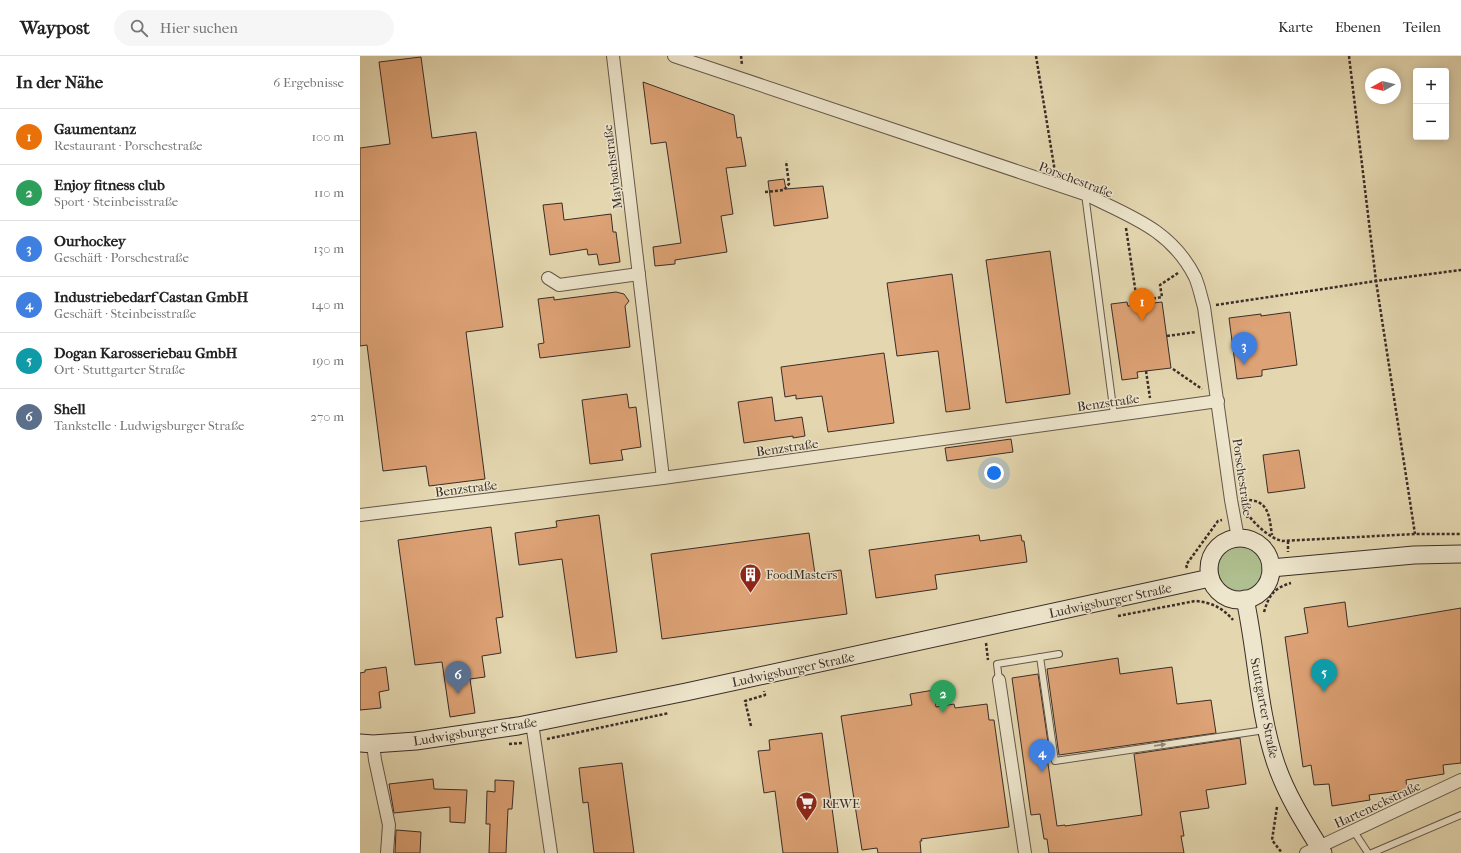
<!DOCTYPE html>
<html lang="de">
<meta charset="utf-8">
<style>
:root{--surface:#fff;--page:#f6f6f6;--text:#222;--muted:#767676;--line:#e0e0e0;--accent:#8f2418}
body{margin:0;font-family:"IM FELL French Canon",serif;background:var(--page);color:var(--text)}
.controls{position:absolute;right:12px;top:12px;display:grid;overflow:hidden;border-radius:4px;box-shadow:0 2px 10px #0003}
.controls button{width:36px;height:36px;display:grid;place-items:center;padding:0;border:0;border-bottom:1px solid var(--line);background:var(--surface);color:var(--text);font:20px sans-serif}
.compass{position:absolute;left:1005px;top:12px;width:36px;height:36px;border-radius:50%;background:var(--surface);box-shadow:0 2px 10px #0003;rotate:262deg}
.you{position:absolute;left:634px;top:417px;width:14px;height:14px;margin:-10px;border:3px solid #fff;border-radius:50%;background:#1a73e8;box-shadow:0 0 0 6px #1a73e833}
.badge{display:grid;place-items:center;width:26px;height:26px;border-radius:50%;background:var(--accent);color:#fff;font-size:13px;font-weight:700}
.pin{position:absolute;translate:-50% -33px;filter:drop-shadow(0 1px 2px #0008)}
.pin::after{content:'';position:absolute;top:21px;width:14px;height:12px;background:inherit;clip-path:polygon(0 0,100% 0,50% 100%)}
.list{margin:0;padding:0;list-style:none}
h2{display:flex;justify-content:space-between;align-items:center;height:52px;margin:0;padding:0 16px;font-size:17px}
h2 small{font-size:13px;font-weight:400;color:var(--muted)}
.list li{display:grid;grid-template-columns:26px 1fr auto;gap:12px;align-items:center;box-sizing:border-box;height:56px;padding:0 16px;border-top:1px solid var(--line)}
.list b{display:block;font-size:15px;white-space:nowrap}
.list p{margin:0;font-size:13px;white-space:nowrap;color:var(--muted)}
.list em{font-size:13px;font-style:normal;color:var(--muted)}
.icon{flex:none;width:22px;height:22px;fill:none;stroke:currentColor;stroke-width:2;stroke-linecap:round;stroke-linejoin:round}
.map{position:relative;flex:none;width:1101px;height:797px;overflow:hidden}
header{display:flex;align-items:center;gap:24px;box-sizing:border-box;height:56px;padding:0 20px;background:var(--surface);border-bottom:1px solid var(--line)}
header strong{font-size:19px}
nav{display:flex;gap:22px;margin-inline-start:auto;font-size:14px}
.search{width:280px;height:36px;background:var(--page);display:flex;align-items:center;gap:10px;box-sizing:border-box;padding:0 14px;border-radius:22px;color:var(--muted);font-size:15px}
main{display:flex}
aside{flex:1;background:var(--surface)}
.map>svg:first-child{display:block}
.green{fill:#afbf8f;stroke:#74765c}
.building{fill:#dda275;stroke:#3a2d28}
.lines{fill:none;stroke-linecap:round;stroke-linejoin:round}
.lane-casing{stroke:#64584a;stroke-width:8}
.street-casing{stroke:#64584a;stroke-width:14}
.secondary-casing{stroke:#3a2d28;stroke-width:19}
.path{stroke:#3a2d28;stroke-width:2.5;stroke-dasharray:3 2;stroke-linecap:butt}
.lane{stroke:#ede5cc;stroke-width:6}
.street{stroke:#ede5cc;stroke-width:12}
.secondary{stroke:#ede5cc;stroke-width:17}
.oneway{fill:#94897a}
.labels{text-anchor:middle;stroke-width:3;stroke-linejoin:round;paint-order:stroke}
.street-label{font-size:13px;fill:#3a2d28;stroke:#ede5cc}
.poi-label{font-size:13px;fill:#3a2d28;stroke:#ede5cc;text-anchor:start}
</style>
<header>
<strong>Waypost</strong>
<div class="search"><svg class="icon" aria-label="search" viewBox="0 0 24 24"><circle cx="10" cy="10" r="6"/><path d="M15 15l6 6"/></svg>Hier suchen</div>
<nav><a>Karte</a><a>Ebenen</a><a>Teilen</a></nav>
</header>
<main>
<aside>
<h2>In der Nähe<small>6 Ergebnisse</small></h2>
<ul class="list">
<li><span class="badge" style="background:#e8710a">1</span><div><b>Gaumentanz</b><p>Restaurant · Porschestraße</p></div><em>100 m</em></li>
<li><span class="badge" style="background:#2e9e5b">2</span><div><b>Enjoy fitness club</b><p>Sport · Steinbeisstraße</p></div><em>110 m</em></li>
<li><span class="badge" style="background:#3f7fe0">3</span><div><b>Ourhockey</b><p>Geschäft · Porschestraße</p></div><em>130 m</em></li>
<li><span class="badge" style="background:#3f7fe0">4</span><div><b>Industriebedarf Castan GmbH</b><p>Geschäft · Steinbeisstraße</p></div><em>140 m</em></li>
<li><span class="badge" style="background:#0f9aa8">5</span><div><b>Dogan Karosseriebau GmbH</b><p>Ort · Stuttgarter Straße</p></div><em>190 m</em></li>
<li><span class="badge" style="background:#5c6f8a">6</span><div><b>Shell</b><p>Tankstelle · Ludwigsburger Straße</p></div><em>270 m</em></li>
</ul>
</aside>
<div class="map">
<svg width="1101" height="797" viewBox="0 0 1101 797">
<rect width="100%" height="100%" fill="#e4d7b0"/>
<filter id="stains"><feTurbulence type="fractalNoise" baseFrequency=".005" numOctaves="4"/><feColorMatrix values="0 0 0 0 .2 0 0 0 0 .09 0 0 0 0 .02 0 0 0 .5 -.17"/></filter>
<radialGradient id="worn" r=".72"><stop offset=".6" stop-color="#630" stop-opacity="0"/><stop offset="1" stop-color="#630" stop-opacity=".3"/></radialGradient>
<circle class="green" cx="881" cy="513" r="23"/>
<g class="building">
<path d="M 61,1 L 72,82 L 116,76 L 143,271 L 106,276 L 125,423 L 69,430 L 66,410 L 23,415 L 7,289 L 0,290 L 0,92 L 30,88 L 19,6 Z"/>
<path d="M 283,26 L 374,59 L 377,82 L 381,81 L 386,110 L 366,112 L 373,158 L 361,160 L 367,196 L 315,204 L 315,208 L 295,210 L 293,191 L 321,187 L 306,86 L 291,88 Z"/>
<path d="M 424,123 L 426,133 L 463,130 L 468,162 L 414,170 L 408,125 Z"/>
<path d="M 202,147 L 204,164 L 251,158 L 253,176 L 256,176 L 260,206 L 239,209 L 237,198 L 228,199 L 227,193 L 190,199 L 183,149 Z"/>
<path d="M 690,195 L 710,338 L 646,347 L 626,204 Z"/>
<path d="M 592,218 L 610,353 L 586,356 L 578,295 L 537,300 L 527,227 Z"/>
<path d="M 256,236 L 264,238 L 269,245 L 265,250 L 270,291 L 180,302 L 178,288 L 184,287 L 178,243 L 194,241 L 194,244 Z"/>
<path d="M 767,246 L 768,250 L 802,246 L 811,312 L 777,316 L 778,322 L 762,324 L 751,248 Z"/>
<path d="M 930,256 L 937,309 L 902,314 L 902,320 L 877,323 L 869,262 L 901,258 L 901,260 Z"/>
<path d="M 524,297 L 534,367 L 468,376 L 462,340 L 436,343 L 436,339 L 425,341 L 421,311 Z"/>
<path d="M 267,338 L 269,352 L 276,351 L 281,391 L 261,394 L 263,404 L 230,408 L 222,344 Z"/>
<path d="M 412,341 L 415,365 L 442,361 L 445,380 L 433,382 L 433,380 L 384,387 L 378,346 Z"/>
<path d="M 651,383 L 653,396 L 587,405 L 585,392 Z"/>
<path d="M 939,394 L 945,432 L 908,437 L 903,399 Z"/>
<path d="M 239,459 L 257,596 L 216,602 L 202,503 L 159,509 L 155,477 L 197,471 L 196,465 Z"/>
<path d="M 131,471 L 143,561 L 136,562 L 141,597 L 122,600 L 125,621 L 110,623 L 115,657 L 90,661 L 82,606 L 55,609 L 38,484 Z"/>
<path d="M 449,477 L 455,518 L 481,514 L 487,558 L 302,583 L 291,498 Z"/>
<path d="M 619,479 L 620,485 L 661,479 L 662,485 L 664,485 L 667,506 L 575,519 L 577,533 L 516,542 L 509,494 Z"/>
<path d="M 985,546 L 988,571 L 1101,552 L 1101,707 L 1083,709 L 1084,718 L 1046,724 L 1047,734 L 1009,739 L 1010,744 L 972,750 L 969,728 L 954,729 L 951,709 L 943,711 L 925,581 L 948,577 L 944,552 Z"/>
<path d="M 758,602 L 760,618 L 812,611 L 817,648 L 851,644 L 856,677 L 699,699 L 687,613 Z"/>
<path d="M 26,611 L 29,634 L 19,636 L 21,652 L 0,654 L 0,617 L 5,616 L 5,614 Z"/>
<path d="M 678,618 L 690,700 L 687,701 L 697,770 L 705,769 L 705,770 L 782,759 L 774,698 L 880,682 L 886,728 L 846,734 L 849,752 L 820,756 L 824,780 L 821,780 L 824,797 L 689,797 L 687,783 L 684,783 L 680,758 L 671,759 L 652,622 Z"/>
<path d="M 574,634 L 576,651 L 594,648 L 595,652 L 627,648 L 629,664 L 634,664 L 649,771 L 561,783 L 562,785 L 560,785 L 561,797 L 518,797 L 517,792 L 502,794 L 481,660 L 552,649 L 550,638 Z"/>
<path d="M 462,677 L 478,797 L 423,797 L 415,735 L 404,737 L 398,695 L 410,694 L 409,684 Z"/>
<path d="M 262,707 L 274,797 L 234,797 L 228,746 L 223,747 L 219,712 Z"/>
<path d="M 73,723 L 74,733 L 107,734 L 105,767 L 90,766 L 90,751 L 34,757 L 29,728 Z"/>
<path d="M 135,724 L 154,725 L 152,753 L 148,753 L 146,797 L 129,797 L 130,768 L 126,768 L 127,735 L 135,736 Z"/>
<path d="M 36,774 L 61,776 L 60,797 L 35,797 Z"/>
</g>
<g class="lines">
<defs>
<g id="lane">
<path d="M 725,138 L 754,359"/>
<path d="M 680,601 L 695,705 L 905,674"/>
<path d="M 639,624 L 637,608 L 699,598"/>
<path d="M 993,774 L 1008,797"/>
<path d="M 1012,797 L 1101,759"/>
</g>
<g id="street">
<path d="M 253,0 L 303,422"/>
<path d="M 314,0 L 725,138 C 769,160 811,173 835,221 C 839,230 841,241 844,251 L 871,444 L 878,482"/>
<path d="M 188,222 L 199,229 L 279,218"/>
<path d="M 0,459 L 303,422 L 858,345"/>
<path d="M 639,624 L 665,797"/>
<path d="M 172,667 L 191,797"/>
<path d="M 13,688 L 15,704 L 29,769 L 27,797"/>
<path d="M 946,797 L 1101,724"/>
</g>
<g id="secondary">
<circle cx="880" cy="513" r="31"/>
<path d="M 911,512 L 1054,499 L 1101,498"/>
<path d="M 885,543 C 897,598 898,655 916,708 C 927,740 945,768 963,797"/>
<path d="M 0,687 L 13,688 L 56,685 L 158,670 L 326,636 L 850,522"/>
</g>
</defs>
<use href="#lane" class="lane-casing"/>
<use href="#street" class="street-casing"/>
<use href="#secondary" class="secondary-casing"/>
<g class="path">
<path d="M 381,0 L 382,9"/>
<path d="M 676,0 L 695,116"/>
<path d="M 989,0 L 1016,225 L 1055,478"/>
<path d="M 405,136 L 424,134 L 429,128 L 426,105"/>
<path d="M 766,172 L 777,245 L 802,241 L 800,229 L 818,217"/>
<path d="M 856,249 L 1016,225 L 1101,214"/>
<path d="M 807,280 L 836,276"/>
<path d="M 813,313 L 842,333"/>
<path d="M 786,315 L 790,342"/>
<path d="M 884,444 C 909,443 909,459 912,479"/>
<path d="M 886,461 L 889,460 C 897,470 910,482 922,485 L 1055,478 L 1101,478"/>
<path d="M 928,485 L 928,496"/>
<path d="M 827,512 L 826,509 L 858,465 L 862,464"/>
<path d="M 904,556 C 909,539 914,532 931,527"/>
<path d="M 758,560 L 835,545 C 851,546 863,552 873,564"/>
<path d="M 626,587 L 628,604"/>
<path d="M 391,670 L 385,645 L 405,639 L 404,635"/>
<path d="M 187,683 L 309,657"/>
<path d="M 149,688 L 162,687"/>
<path d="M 917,751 L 912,784 L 922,797"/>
</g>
<use href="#lane" class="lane"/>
<use href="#street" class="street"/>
<use href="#secondary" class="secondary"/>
</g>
<defs><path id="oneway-solid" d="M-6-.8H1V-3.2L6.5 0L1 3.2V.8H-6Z"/></defs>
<use class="oneway" href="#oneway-solid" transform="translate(800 689) rotate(-8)"/>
<defs>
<symbol id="building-pin" viewBox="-11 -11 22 30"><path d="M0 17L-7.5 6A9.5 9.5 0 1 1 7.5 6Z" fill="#8f2418" stroke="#ede5cc"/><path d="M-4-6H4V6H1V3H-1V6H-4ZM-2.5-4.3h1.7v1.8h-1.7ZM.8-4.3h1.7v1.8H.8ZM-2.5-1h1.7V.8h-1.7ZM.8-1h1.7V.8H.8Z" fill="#fff"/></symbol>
<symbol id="supermarket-pin" viewBox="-11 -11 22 30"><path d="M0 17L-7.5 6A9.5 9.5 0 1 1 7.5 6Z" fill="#8f2418" stroke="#ede5cc"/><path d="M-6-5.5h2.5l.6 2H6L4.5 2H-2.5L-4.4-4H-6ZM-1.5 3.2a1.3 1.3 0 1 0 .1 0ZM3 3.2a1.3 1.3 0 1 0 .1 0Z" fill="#fff"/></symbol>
</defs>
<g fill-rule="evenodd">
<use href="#building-pin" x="378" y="506" width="25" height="34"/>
<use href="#supermarket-pin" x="434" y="734" width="25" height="34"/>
</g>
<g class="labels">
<g class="street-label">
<text transform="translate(252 111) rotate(-97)" y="5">Maybachstraße</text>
<text transform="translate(716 123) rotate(21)" y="5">Porschestraße</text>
<text transform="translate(748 346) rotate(-8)" y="5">Benzstraße</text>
<text transform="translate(427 391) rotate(-8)" y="5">Benzstraße</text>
<text transform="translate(883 421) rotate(82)" y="5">Porschestraße</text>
<text transform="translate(106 432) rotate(-7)" y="5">Benzstraße</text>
<text transform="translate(750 544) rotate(-12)" y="5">Ludwigsburger Straße</text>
<text transform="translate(433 613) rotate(-12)" y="5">Ludwigsburger Straße</text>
<text transform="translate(905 652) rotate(79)" y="5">Stuttgarter Straße</text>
<text transform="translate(115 675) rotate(-9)" y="5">Ludwigsburger Straße</text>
<text transform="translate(1017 748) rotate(-25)" y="5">Harteneckstraße</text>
</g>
<g class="poi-label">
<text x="406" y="523">FoodMasters</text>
<text x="462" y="752">REWE</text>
</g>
</g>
<rect width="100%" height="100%" filter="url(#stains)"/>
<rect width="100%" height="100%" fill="url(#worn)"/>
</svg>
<div class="controls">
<button>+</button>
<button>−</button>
</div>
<svg class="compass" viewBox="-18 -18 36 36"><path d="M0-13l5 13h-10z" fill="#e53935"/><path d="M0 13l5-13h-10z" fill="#767676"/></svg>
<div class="you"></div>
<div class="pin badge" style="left:782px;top:265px;background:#e8710a">1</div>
<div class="pin badge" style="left:583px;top:657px;background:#2e9e5b">2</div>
<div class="pin badge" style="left:884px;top:309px;background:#3f7fe0">3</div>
<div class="pin badge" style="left:682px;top:716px;background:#3f7fe0">4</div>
<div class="pin badge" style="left:964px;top:636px;background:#0f9aa8">5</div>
<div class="pin badge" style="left:98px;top:638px;background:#5c6f8a">6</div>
</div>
</main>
